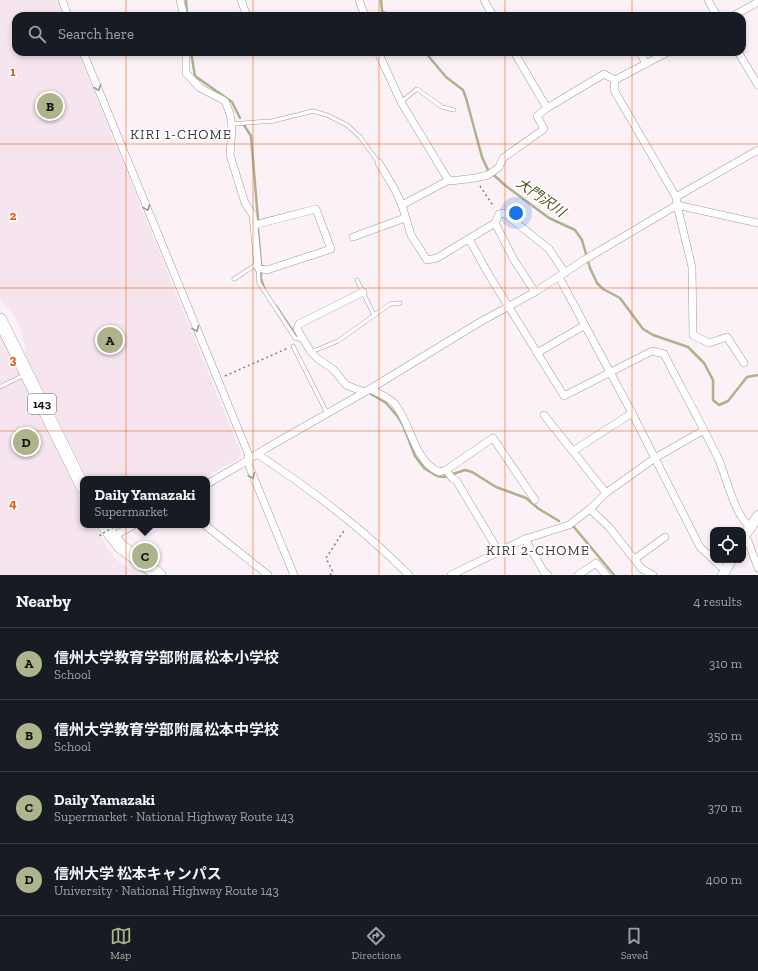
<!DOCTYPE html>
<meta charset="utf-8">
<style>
:root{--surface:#171b24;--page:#20242c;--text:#f1f3f6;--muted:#9ea1a6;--line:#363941;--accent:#adb38a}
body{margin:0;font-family:"Zilla Slab","Noto Sans JP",serif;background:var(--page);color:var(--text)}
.controls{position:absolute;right:12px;bottom:12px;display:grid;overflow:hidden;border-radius:8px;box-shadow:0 2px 6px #0003}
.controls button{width:36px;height:36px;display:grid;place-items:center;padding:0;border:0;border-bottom:1px solid var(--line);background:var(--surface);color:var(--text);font:20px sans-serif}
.you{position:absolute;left:516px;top:213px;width:14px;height:14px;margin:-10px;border:3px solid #fff;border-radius:50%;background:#1a73e8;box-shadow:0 0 0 6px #1a73e833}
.badge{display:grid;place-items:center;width:26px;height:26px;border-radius:50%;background:var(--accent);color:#111;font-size:13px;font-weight:700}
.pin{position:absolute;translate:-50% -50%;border:2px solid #fff;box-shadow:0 1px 4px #0006}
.popup{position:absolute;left:80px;top:476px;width:130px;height:52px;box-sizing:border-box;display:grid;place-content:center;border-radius:8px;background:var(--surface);filter:drop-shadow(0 1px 3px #0005);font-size:13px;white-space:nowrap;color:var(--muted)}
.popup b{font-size:15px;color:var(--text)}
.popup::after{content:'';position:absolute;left:50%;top:100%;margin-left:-8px;border:8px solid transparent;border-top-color:var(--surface)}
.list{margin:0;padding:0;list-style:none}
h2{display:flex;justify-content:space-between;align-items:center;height:52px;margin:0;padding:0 16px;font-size:17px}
h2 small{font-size:13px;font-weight:400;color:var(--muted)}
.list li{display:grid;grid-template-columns:26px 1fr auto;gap:12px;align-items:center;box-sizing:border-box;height:72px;padding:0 16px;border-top:1px solid var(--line)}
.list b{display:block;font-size:15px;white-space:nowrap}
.list p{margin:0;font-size:13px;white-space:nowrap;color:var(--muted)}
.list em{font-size:13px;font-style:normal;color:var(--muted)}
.icon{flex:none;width:22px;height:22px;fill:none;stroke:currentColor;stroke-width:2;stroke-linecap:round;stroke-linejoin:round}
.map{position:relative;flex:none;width:758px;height:575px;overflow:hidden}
.search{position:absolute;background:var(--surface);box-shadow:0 2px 6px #0003;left:12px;right:12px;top:12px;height:44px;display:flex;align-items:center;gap:10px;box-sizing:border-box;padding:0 14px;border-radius:12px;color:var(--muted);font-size:15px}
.sheet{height:340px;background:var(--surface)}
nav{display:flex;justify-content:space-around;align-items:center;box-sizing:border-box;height:56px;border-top:1px solid var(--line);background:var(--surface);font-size:11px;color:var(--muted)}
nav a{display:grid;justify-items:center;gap:2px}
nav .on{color:var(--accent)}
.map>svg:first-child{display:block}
.built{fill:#f6e4ee}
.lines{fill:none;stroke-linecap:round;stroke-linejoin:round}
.stream{stroke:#aab28e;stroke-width:2.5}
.lane-casing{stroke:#a3999e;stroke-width:4.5}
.street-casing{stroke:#a3999e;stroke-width:8}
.secondary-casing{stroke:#a3999e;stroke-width:11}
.highway-casing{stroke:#a3999e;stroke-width:14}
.path{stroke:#837c80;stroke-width:1.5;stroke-dasharray:2 3;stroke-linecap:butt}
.lane{stroke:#fff;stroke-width:3.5}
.street{stroke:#fff;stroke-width:7}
.secondary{stroke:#fff;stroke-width:10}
.highway{stroke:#fff;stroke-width:13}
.path-bridge{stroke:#837c80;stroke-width:1.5;stroke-dasharray:2 3;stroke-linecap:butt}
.oneway{stroke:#999898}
.grid{fill:none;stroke:#e8590c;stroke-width:1;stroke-opacity:0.55}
.labels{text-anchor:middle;stroke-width:3.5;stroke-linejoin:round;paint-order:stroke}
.shield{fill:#fff;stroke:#615e5f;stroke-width:1}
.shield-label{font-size:12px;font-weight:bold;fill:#1d191b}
.neighbourhood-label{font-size:14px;letter-spacing:1px;fill:#3e363b;stroke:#fff}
.water-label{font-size:14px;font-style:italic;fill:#4e571e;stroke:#fff}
.grid-label{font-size:13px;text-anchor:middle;font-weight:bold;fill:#e8590c;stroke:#fff;stroke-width:3.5;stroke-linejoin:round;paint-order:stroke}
</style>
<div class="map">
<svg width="758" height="575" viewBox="0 0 758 575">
<rect width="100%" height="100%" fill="#fbf1f7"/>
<g class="built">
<path d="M 0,0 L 57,0 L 64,16 L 16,16 L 16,52 L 78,52 L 241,453 L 238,459 L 202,479 L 88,479 L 26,356 L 22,332 L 12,312 L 0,300 Z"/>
<path d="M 0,337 L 83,504 L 83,525 L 94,525 L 107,548 L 115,559 L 140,575 L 0,575 Z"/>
</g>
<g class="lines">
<g class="stream">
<path d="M 186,0 L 187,16"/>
<path d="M 381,0 L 382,11 L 390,16"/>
<path d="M 191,52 L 195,76 L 232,102 L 240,118"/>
<path d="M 425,52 L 446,77 L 463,90 L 466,98 L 482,157 L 488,170 L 506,186 L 549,218 L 575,230 L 582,240 L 590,268 L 597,283 L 603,289 L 620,298 L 643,329 L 653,335 L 688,347 L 704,363 L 713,380 L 713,400 L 719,405 L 728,401 L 747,377 L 758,375"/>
<path d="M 244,125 L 251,136 L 258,219"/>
<path d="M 258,229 L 261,265"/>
<path d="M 261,273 L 261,279 L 265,290"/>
<path d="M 276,306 L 297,337"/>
<path d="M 371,394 L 386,403 L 398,417 L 403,425 L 415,456 L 424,468 L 437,476 L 444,477 L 465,470 L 472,472 L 496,487 L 526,498 L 539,509 L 559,521"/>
<path d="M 574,527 L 614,575"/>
</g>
<defs>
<g id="lane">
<path d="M 401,102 L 417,89 L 442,107 L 454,110"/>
<path d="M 231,124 L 273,121 L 313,111 L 327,115 L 347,125 L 360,137 L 379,163"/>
<path d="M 258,268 L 259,283 L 295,338 L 303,340"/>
<path d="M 234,279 L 257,264"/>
<path d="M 357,280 L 374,315"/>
<path d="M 293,346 L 327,413"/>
<path d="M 311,352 L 338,341 L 390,304 L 400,303"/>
<path d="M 0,387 L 24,375"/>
</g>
<g id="street">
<path d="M 62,0 L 68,16"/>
<path d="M 180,0 L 184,16"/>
<path d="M 241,0 L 247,16"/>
<path d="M 359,0 L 365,16"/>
<path d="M 484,0 L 493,16"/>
<path d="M 708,0 L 717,16"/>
<path d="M 733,16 L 758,2"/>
<path d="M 83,52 L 248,453 L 249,466 L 294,575"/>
<path d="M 186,52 L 186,73 L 200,88 L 225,101 L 230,114 L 232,128 L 230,155 L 245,203 L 253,215 L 258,268 L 267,270 L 331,249 L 316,209 L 254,225"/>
<path d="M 378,52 L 401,102 L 447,178 L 451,181 L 475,178 L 488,175 L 499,167 L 503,158 L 544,129 L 537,116 L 547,108 L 604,74 L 615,80"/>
<path d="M 514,52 L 547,108"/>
<path d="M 640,52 L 646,64"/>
<path d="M 738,52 L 758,85"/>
<path d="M 615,80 L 614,90 L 676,197 L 677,205 L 692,267 L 693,335 L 709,343 L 727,337 L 744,363"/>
<path d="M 615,80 L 668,52"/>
<path d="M 379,163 L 394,188 L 402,205 L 411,235 L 427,260 L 437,258 L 495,223 L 499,214 L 504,213 L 549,249 L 565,273"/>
<path d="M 676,197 L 758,150"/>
<path d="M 402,205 L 449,180"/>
<path d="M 495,223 L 514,260 L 535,292"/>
<path d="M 353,237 L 405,218"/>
<path d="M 469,239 L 489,275 L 564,396 L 652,351 L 664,354 C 682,389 701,423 718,458 C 727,478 734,514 750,527"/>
<path d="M 559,277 L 632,413 L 700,547 L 713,559"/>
<path d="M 363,292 L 299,324 L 297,329 L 311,352 L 318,359 L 333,369 L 346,385 L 364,392"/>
<path d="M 537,353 L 585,325"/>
<path d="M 370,389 C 377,393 388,397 394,403 C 412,424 413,460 439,472 L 446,470 L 493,438 L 535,500"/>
<path d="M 544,415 L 606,493"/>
<path d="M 573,451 L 632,413"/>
<path d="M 257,454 C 311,489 363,529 409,575"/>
<path d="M 446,470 L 452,478 L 456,480 L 499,552"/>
<path d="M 207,484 L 240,465 L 265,449 L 370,389 L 480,322 L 535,292 L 584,260 L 677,205 L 758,223"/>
<path d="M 590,509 L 609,527 L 642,569 L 653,575"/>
<path d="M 205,525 L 268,575"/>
<path d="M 112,537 L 134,525"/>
<path d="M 525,539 L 544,572 L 548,575"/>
<path d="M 748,541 L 758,568"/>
<path d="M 635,559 L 665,537"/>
<path d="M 714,560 L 720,566"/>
<path d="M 451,575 L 525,539 L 569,525 L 590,509 L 606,493 L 655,458 L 704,430"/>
<path d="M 578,575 L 596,563 L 606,575"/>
</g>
<g id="secondary">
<path d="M 743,538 L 758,516"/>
<path d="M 723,575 L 731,560"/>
</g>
<g id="highway">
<path d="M 0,320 L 83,487"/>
<path d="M 104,525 L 120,546 L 159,575"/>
</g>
</defs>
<use href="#lane" class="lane-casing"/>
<use href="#street" class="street-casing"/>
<use href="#secondary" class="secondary-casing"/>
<use href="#highway" class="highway-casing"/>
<g class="path">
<path d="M 480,186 L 494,207"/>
<path d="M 225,376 L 288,348"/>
<path d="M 330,575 L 333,572 L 326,558 L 345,529"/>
</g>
<use href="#lane" class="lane"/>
<use href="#street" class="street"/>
<use href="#secondary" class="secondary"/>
<use href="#highway" class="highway"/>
<path class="path-bridge" d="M 101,536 L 100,535 L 117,525"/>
</g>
<defs><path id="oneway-chevron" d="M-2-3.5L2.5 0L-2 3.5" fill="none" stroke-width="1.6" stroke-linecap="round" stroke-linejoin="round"/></defs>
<g class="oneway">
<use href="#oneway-chevron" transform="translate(98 88) rotate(68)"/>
<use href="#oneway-chevron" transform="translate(147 208) rotate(68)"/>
<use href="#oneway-chevron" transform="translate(196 329) rotate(68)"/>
<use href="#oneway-chevron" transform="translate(252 476) rotate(67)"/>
</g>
<path class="grid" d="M 126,0 L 126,16M 253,0 L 253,16M 379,0 L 379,16M 505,0 L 505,16M 632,0 L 632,16M 126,52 L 126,575M 253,52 L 253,575M 379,52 L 379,575M 505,52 L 505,575M 632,52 L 632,575M 0,144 L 758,144M 0,288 L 758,288M 0,431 L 758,431"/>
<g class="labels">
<rect class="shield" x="28" y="394" width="28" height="20" rx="3"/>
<g class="shield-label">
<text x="42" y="408">143</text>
</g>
<g class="neighbourhood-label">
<text x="181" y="139">KIRI 1-CHOME</text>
<text x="538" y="555">KIRI 2-CHOME</text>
</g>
<g class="water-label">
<text transform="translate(541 197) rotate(35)" y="5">大門沢川</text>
</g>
</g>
<g class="grid-label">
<text x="13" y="76">1</text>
<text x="13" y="220">2</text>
<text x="13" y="364">3</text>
<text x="13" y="508">4</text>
</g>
</svg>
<div class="controls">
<button><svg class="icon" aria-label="locate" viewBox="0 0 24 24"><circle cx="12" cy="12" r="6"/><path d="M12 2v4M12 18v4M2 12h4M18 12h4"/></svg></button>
</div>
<div class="you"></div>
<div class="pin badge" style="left:110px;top:340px">A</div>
<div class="pin badge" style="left:50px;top:106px">B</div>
<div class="pin badge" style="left:145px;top:556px">C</div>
<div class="popup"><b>Daily Yamazaki</b>Supermarket</div>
<div class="pin badge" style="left:26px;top:442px">D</div>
<div class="search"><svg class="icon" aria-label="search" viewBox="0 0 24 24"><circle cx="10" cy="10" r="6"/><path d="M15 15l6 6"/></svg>Search here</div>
</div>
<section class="sheet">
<h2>Nearby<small>4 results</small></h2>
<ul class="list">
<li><span class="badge">A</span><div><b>信州大学教育学部附属松本小学校</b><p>School</p></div><em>310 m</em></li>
<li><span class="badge">B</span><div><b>信州大学教育学部附属松本中学校</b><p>School</p></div><em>350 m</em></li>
<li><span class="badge">C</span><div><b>Daily Yamazaki</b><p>Supermarket · National Highway Route 143</p></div><em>370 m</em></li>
<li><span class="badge">D</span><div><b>信州大学 松本キャンパス</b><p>University · National Highway Route 143</p></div><em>400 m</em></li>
</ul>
</section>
<nav>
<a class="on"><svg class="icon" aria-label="map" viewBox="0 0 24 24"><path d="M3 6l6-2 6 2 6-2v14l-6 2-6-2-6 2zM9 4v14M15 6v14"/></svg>Map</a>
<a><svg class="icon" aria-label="directions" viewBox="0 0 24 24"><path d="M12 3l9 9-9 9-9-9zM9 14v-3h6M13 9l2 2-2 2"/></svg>Directions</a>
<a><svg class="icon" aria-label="saved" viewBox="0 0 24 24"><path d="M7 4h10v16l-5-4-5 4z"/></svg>Saved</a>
</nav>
